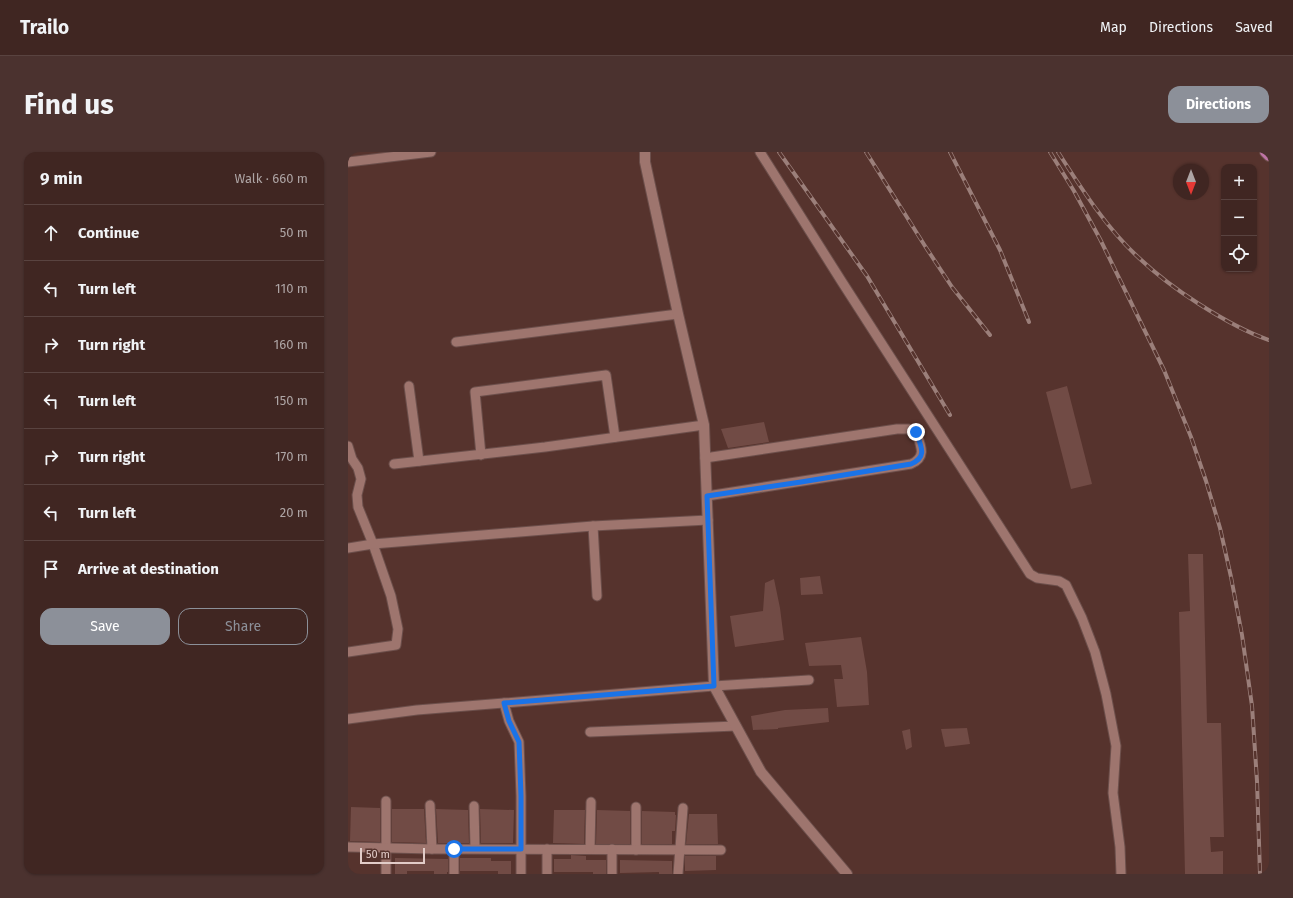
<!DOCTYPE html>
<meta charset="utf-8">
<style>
:root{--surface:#402622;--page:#4b322f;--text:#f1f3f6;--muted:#aea5a5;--line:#594340;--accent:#8c9099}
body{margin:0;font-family:"Fira Sans",sans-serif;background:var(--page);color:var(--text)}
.controls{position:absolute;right:12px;top:12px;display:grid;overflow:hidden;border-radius:8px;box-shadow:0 1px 3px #0004}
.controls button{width:36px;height:36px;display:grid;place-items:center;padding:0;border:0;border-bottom:1px solid var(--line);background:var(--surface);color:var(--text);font:20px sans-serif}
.compass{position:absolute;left:825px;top:12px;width:36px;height:36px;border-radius:50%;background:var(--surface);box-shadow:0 1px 3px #0004;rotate:180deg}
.scale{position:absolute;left:12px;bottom:10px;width:65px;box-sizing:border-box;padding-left:4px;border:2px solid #e2ccc8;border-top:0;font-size:11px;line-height:14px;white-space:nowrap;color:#e2ccc8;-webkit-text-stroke:3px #56332d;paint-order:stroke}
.stop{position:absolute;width:12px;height:12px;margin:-9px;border:3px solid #1a73e8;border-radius:50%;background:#fff}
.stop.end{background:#1a73e8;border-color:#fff;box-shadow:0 1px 4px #0008}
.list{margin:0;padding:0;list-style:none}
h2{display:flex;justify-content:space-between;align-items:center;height:52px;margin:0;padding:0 16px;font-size:17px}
h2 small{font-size:13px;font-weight:400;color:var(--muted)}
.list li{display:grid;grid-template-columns:26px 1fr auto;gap:12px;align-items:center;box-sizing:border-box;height:56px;padding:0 16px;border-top:1px solid var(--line)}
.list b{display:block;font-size:15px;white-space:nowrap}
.list em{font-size:13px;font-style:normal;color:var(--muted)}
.actions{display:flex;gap:8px;padding:12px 16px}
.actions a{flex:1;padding:9px 0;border:1px solid var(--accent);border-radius:12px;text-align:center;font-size:14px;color:var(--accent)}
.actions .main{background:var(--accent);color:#fff}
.icon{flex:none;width:22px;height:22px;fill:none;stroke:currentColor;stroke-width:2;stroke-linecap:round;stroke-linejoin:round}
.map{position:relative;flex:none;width:921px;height:722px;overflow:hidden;border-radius:12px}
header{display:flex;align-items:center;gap:24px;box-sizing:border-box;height:56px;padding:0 20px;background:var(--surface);border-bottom:1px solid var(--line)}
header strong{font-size:19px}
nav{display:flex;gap:22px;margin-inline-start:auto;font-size:14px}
.intro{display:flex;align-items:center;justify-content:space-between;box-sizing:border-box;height:96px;padding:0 24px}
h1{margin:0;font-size:28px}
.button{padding:10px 18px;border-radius:12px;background:var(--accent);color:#fff;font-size:14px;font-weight:700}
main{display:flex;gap:24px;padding:0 24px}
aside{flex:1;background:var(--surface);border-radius:12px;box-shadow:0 1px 3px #0004}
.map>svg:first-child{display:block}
.building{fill:#714b45}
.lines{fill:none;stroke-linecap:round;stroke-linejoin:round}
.minor-casing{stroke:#6c4f4b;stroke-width:11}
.tertiary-casing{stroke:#6c4f4b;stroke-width:12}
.primary-casing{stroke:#6c4f4b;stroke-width:12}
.minor{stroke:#9e756e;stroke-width:9}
.tertiary{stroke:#9e756e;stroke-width:10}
.primary{stroke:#be74a6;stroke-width:10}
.rail-casing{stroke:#9b7f7a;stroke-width:4}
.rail{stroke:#56332d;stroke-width:2.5;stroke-dasharray:8;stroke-linecap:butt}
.route{stroke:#1a73e8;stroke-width:5}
</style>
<header>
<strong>Trailo</strong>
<nav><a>Map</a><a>Directions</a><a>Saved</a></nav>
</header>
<div class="intro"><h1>Find us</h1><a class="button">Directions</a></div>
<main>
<aside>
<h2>9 min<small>Walk · 660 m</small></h2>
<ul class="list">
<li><svg class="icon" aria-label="ahead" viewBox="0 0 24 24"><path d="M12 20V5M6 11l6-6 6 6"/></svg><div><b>Continue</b></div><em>50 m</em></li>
<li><svg class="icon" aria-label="left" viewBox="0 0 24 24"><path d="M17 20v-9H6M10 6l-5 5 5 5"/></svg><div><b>Turn left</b></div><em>110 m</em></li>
<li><svg class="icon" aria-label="right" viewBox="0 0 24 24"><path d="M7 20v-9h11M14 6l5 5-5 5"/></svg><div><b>Turn right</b></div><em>160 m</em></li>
<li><svg class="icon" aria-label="left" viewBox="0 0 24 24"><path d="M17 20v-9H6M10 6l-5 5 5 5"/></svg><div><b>Turn left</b></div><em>150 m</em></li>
<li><svg class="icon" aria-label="right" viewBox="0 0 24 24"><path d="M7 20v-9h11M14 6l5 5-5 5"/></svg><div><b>Turn right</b></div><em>170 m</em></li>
<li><svg class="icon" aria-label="left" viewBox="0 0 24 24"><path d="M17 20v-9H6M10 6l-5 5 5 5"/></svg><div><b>Turn left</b></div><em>20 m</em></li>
<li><svg class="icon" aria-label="arrive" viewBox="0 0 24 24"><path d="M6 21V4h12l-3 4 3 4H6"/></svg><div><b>Arrive at destination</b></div></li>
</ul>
<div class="actions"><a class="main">Save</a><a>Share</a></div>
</aside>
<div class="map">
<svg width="921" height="722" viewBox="0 0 921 722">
<rect width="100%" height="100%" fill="#56332d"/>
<g class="building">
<path d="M 719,234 L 744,332 L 723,337 L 698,240 Z"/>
<path d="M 416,270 L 421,290 L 380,296 L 373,277 Z"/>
<path d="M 840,402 L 855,402 L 859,571 L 873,571 L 876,685 L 862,685 L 863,700 L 875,699 L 875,722 L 837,722 L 831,460 L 842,459 Z"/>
<path d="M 472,424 L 475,442 L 453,443 L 452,426 Z"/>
<path d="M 426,427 L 432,456 L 436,488 L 387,495 L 382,464 L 415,459 L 417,431 Z"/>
<path d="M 513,485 L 519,520 L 521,553 L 489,555 L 486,527 L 495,527 L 493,513 L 461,514 L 457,491 Z"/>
<path d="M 480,556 L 481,570 L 430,576 L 430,577 L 405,578 L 403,564 L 437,558 Z"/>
<path d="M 619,576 L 622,592 L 597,595 L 593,577 Z"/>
<path d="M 562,577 L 564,595 L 558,598 L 554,579 Z"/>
<path d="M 3,655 L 32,656 L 32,690 L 2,689 Z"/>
<path d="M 44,657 L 76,657 L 78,691 L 44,690 Z"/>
<path d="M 88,657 L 120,658 L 121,691 L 90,691 Z"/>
<path d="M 132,657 L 166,658 L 165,691 L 133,691 Z"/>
<path d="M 206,658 L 237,658 L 236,692 L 205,691 Z"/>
<path d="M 249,658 L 282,659 L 282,692 L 248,692 Z"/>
<path d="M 294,659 L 327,660 L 327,663 L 328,663 L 327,679 L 324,679 L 324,692 L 294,692 Z"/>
<path d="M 341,662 L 369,662 L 370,692 L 338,692 Z"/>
<path d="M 223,703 L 238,704 L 238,708 L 258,708 L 258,722 L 245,722 L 245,720 L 206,720 L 206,707 L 223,707 Z"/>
<path d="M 337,704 L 368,704 L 368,718 L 337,719 Z"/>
<path d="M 47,706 L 100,707 L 100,720 L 99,720 L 99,722 L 86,722 L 86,719 L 59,719 L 59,722 L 47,722 Z"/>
<path d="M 112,706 L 143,706 L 143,709 L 163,709 L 163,722 L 150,722 L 150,719 L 112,719 Z"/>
<path d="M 272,708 L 324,709 L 324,722 L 311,722 L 311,720 L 272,721 Z"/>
</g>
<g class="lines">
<defs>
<g id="minor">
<path d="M 412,0 L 494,130 L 682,422 L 689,426 L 711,429 L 718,433 L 734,466 L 747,500 L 758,542 L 768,594 L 765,641 L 772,695 L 773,722"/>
<path d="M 0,10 L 83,0"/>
<path d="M 108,190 L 330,162"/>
<path d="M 61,234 L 71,309"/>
<path d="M 0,294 L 4,307 L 10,316 L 13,327 L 9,343 L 10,355 L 25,392 L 43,444 L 50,477 L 48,493 L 0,500"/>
<path d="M 133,303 L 127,240 L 258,223 L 267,285"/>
<path d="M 357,306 L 549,277 L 561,277 L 568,280 C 573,294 579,305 563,312 L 359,344"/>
<path d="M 46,312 L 197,295 L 356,273"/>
<path d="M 245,374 L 249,444"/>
<path d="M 0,396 L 25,392 L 245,374 L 360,368"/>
<path d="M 156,551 L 161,569 L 171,590 L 173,644 L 173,722"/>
<path d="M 0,567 L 69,558 L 366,534 L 461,528"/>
<path d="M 242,580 L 388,574"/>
<path d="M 38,649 L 38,722"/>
<path d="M 82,653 L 84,697"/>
<path d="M 126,654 L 127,696"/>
<path d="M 288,655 L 288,698"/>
<path d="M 0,695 L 84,697 L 373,698"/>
<path d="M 199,697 L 199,722"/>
<path d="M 242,697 L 243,650"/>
<path d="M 106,722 L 106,697"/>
<path d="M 264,722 L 264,697"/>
<path d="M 330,722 L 335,656"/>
</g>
<path id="tertiary" d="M 297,0 L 297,10 L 330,162 L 356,273 L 366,534 L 413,620 L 499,722"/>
<path id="primary" d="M 917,0 L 921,4"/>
</defs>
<use href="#minor" class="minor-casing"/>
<use href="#tertiary" class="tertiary-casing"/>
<use href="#primary" class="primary-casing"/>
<use href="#minor" class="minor"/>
<use href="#tertiary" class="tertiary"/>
<use href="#primary" class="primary"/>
<defs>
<g id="rail">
<path d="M 431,0 L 519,124 L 602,263"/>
<path d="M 518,0 L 577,94 L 604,135 L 642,183"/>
<path d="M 602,0 L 652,98 L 681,170"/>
<path d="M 702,0 L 726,39 L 752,87 L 816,218 L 843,285 L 858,329 L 872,376 L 883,425 L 894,483 L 904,554 L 909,629 L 912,722"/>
<path d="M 710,0 C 733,36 759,77 791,106 C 810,124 829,138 851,152 C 873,166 897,180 921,188"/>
</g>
</defs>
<use href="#rail" class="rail-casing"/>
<use href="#rail" class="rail"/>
</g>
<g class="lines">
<path class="route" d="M 106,697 L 173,697 L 173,644 L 171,590 L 161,569 L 156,551 L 366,534 L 359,344 L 453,330 L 563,312 C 580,305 573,294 568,280"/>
</g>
</svg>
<div class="controls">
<button>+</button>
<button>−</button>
<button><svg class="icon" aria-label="locate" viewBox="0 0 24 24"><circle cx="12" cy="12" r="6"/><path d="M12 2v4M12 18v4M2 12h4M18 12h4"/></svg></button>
</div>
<svg class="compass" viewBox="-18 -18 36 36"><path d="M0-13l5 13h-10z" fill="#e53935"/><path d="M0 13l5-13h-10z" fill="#aea5a5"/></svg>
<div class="scale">50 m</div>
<div class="stop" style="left:106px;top:697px"></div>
<div class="stop end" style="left:568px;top:280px"></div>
</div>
</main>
